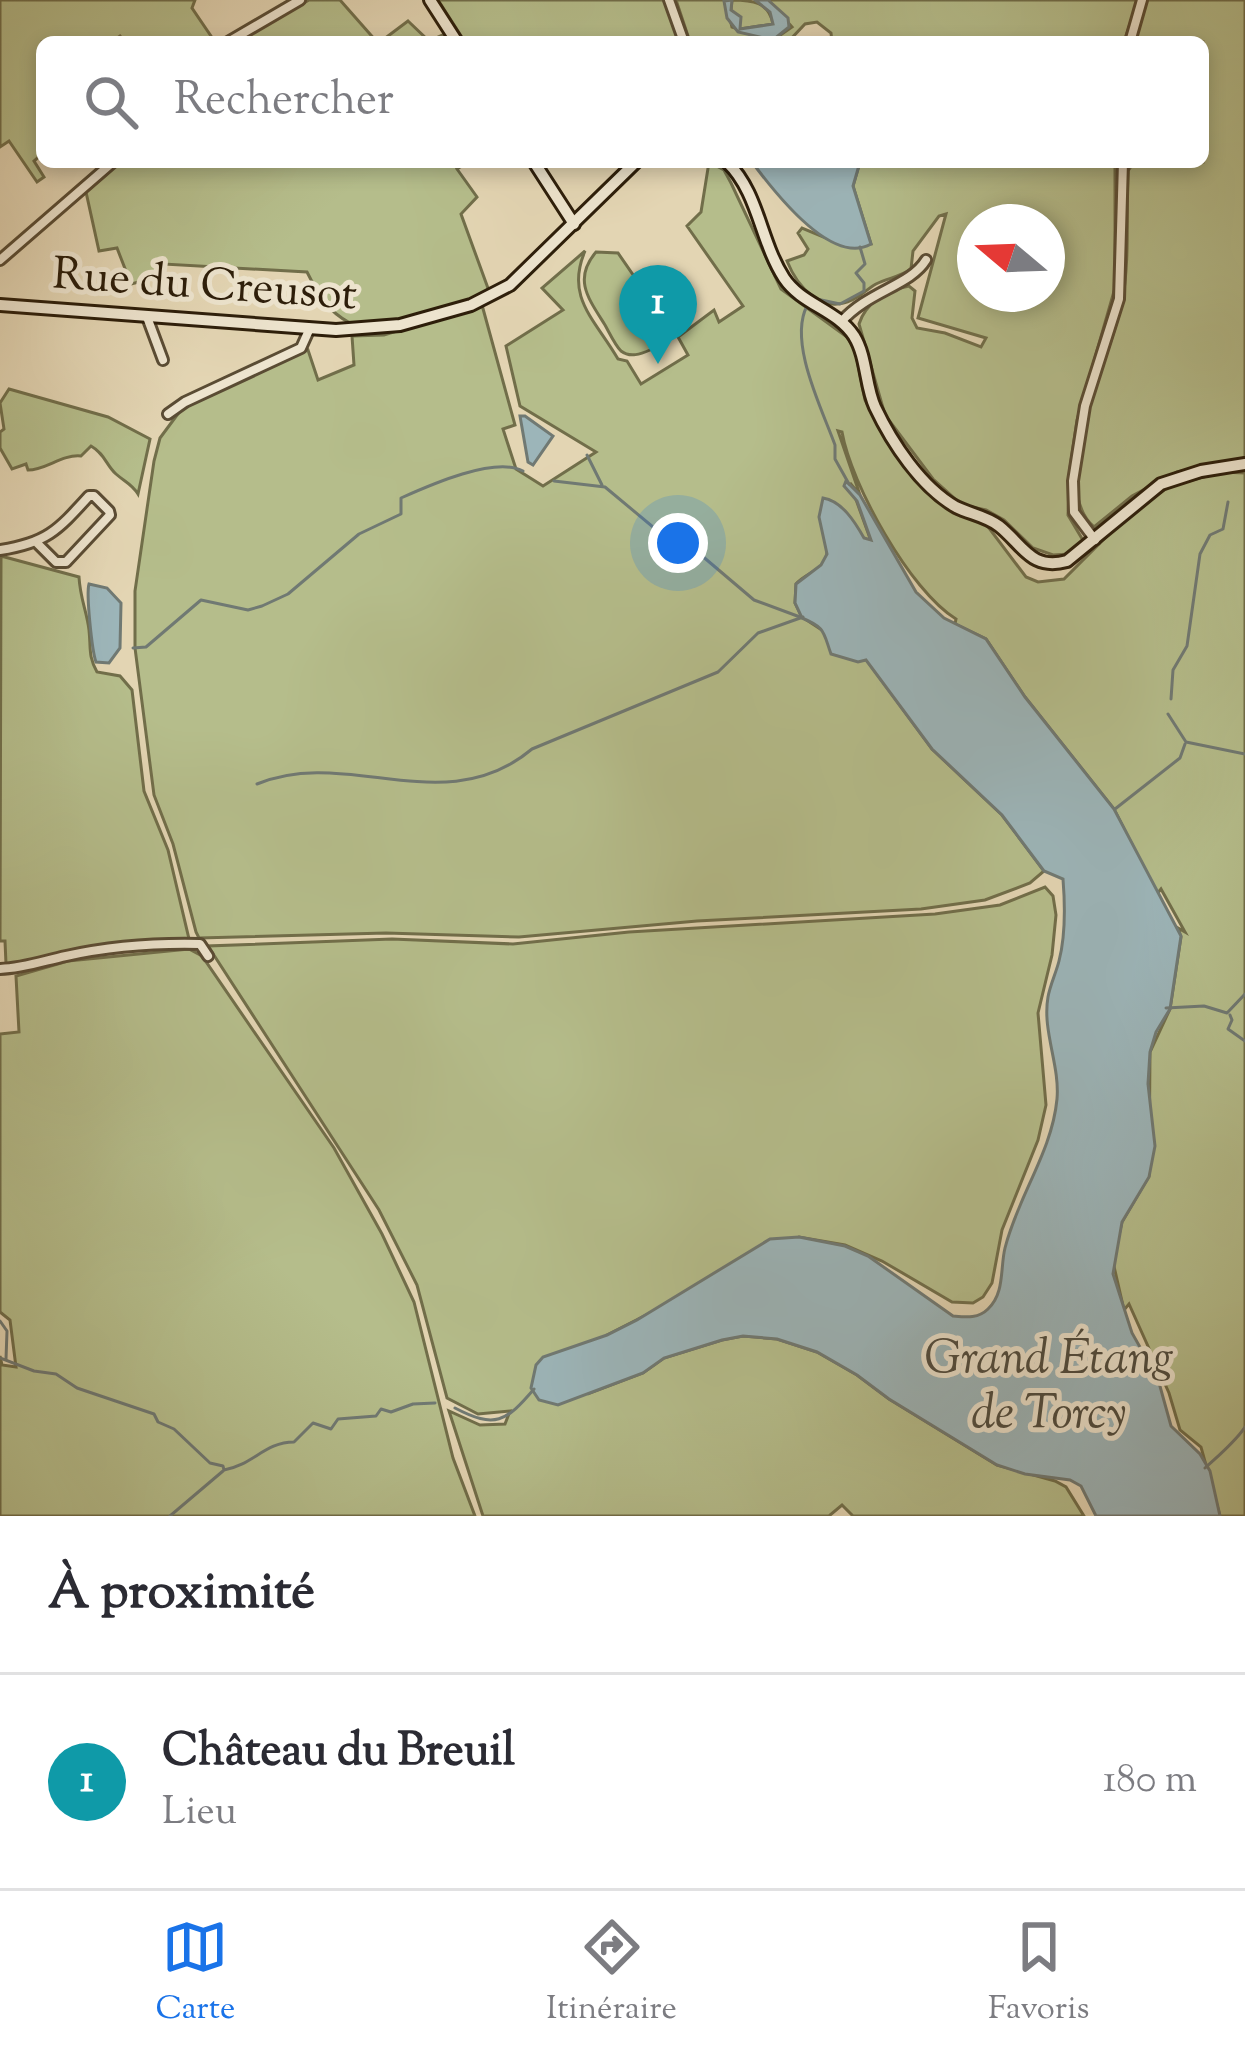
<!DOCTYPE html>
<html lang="fr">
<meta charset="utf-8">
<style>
:root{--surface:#fff;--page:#f2f2f3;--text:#2b2b33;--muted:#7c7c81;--line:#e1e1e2;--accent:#1a73e8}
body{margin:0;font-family:"Sorts Mill Goudy",serif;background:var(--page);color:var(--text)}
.compass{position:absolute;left:957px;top:204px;width:108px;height:108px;border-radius:50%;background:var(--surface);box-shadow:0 6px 18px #0003;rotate:289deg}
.you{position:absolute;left:678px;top:543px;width:42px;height:42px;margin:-30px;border:9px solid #fff;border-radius:50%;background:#1a73e8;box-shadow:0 0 0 18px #1a73e833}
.badge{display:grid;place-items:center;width:78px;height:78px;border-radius:50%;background:var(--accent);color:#fff;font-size:39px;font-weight:700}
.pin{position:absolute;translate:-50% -99px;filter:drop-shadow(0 3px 6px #0008)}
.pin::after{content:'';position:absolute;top:63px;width:42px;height:36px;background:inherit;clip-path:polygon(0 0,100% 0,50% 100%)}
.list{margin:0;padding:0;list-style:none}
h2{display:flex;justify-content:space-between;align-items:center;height:156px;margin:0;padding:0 48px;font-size:51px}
h2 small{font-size:39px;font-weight:400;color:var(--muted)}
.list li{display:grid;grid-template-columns:78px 1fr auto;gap:36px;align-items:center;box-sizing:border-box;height:216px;padding:0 48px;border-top:3px solid var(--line)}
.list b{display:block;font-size:45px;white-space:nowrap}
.list p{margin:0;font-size:39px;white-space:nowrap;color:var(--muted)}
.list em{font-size:39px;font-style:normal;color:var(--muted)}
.icon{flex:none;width:66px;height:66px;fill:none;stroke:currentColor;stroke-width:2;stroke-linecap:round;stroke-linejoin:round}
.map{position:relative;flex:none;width:1245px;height:1516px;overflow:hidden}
.search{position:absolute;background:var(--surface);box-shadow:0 6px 18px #0003;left:36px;right:36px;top:36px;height:132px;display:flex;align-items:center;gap:30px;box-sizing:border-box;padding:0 42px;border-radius:18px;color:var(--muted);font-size:45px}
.sheet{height:372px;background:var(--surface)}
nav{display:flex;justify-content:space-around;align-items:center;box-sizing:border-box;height:168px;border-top:3px solid var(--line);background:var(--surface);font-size:33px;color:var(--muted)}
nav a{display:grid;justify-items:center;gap:6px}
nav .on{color:var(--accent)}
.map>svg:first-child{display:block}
.green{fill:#b5bd8b;stroke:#716e4a;stroke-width:3;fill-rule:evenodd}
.water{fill:#9cb5b9;stroke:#707973;stroke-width:3}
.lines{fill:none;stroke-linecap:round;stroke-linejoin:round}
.stream{stroke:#707973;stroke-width:3}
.street-casing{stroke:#5a4c34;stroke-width:14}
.secondary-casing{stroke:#2d1e0a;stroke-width:16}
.street{stroke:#ede4ce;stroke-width:8}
.secondary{stroke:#ede4ce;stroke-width:10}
.labels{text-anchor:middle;stroke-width:10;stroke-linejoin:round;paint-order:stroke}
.street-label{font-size:45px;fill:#2d1e0a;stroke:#ede4ce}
.water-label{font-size:48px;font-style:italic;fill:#4e4b3f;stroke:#ede4ce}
</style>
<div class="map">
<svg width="1245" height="1516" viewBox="0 0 1245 1516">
<rect width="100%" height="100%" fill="#e3d5b3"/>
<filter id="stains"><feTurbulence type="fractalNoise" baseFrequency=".00167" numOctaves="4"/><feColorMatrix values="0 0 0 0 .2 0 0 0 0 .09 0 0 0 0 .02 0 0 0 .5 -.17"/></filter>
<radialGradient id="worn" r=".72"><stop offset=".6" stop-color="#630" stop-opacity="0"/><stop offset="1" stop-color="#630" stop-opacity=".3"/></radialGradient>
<g class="green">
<path d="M 0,0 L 195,0 L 192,8 L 215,42 L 125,42 L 120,36 L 112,42 L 42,42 L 42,154 L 34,161 L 44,177 L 37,182 L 9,141 L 0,147 Z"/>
<path d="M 309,0 L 340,0 L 377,42 L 237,42 Z"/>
<path d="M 438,0 L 665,0 L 680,42 L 465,42 Z"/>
<path d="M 676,0 L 725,0 L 732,27 L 773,40 L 792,27 L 768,0 L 1138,0 L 1124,42 L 832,42 L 831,33 L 817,22 L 805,24 L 788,42 L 690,42 Z"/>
<path d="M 732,0 C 752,0 769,2 773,24 L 740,29 L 731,10 Z"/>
<path d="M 1147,0 L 1245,0 L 1245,458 L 1177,472 L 1132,496 L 1094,527 C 1045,485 1112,355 1122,303 C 1130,260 1126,214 1128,171 L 1134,162 L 1203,162 L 1203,42 L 1133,42 Z"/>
<path d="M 408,21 L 429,41 L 445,34 L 450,42 L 380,42 Z"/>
<path d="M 119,162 L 468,162 L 457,169 L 477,197 L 461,214 L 489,291 C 461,304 377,337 350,323 C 327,311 318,294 307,272 L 164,264 L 159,277 L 131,284 L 117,248 L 99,251 L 86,192 Z"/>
<path d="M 709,162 L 724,170 L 731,183 L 781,289 L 847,337 L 855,350 L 865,400 L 898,456 L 939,501 L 956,513 L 986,524 L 1026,577 L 1038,582 L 1064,579 L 1128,515 L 1170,486 L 1222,472 L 1245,473 L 1245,1516 L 1220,1516 L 1201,1447 L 1180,1430 L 1169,1393 L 1129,1304 L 1124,1310 L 1113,1262 L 1122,1222 L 1149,1176 L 1150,1052 L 1170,1009 L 1181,937 L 1178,928 L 1185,932 L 1161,889 L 1157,894 L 1114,809 L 1025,697 L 986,639 L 955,624 L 956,619 C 910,591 851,484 842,432 L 838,431 L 860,495 L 850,483 L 871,541 L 864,539 L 847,514 L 823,507 C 816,526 837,549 821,566 C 813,573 803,576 796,584 L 795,603 L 802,617 L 866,659 L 932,749 L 1002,815 L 1044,871 L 1030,883 L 985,900 L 921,909 L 697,921 L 519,937 L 386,933 L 199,938 L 196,932 L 173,844 L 154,795 L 135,648 L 135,591 L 154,461 L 160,438 L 183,407 L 308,350 L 318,380 L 354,365 L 352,336 L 384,335 L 482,305 L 515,425 L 503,429 L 516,469 L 543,486 L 596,452 L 520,406 L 506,346 L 563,310 L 542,288 L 585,251 C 565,298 595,319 618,359 L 627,361 L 641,384 L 688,355 L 678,337 L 714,310 L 719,322 L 743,306 L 687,226 L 701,212 Z"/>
<path d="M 860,162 L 1115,162 L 1115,288 L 1077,420 L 1070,468 L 1068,515 L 1084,542 L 1070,554 L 1053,555 L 1033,548 L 1004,520 L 986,510 L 962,505 L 933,479 L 885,415 L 859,324 C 866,302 887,290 909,286 L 915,291 L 912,318 L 917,328 L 945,333 L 981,347 L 986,338 L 918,318 L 946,214 L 939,216 L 913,251 L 911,269 C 900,277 888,278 876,284 C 867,289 860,297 852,300 C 821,315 797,286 787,261 L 804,255 L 808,249 L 798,233 L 802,228 L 845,246 L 871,244 L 853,186 ZM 975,222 L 1047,222 L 1047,294 L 975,294 Z"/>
<path d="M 596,252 L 618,253 L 667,324 L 650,350 C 641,354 630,358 621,351 C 615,345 609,332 605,325 C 588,298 573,279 596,252 Z"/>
<path d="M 9,389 L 108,417 L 150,439 L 138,494 C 132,484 125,482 116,474 C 106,465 105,454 91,446 L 81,456 C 62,454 46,470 28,470 L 26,464 L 12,469 L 0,448 L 0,432 L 4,429 L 0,403 Z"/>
<path d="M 1,556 L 79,577 C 80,598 87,612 89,630 C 91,648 88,656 97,672 L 120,676 L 132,690 L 144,791 L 168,850 L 189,939 L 74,950 L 31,962 L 6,964 L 5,941 L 0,941 Z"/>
<path d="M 1045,887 L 1053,896 L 1056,915 L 1052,955 L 1038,1013 L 1046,1105 L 1038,1140 L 1002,1230 L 992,1283 L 983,1297 L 973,1303 L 952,1302 L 882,1261 L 845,1245 L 799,1237 L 607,1335 L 590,1393 L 643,1373 L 664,1358 L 722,1340 L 743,1336 L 777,1339 L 817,1352 L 857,1375 L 889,1399 L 997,1465 L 1055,1481 L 1066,1487 L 1084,1516 L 853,1516 L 842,1505 L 829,1516 L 483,1516 L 449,1411 L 480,1425 L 505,1424 L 510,1411 L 478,1414 L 447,1398 L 417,1285 L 379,1210 L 208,946 L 392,939 L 513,944 L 629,932 L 935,914 L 1000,905 Z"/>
<path d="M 189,949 L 202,956 L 334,1148 L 382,1234 L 414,1302 L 453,1458 L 475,1516 L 0,1516 L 0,1356 L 2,1365 L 16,1367 L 10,1320 L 0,1312 L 0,1034 L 19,1032 L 16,976 L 68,961 Z"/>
</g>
<g class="water">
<path d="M 732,0 L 731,10 L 741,17 L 740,29 L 773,24 L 770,12 L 755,0 L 768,0 L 788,18 L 789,27 L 773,40 L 738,32 L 727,18 L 724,1 Z"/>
<path d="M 752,162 L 860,162 L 853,186 L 871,244 C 831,267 772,189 752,162 Z"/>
<path d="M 520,416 L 525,416 L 553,436 L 533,465 L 528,462 Z"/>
<path d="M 846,481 L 860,495 L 916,592 L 944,618 L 986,639 L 1025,697 L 1114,809 L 1181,936 L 1170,1009 L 1156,1032 L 1150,1052 L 1148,1084 L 1155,1146 L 1149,1177 L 1122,1222 L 1113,1274 L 1132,1333 L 1158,1379 L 1171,1426 L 1200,1454 L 1210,1471 L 1220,1516 L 1096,1516 L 1081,1486 L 1070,1480 L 1025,1474 L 997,1465 L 889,1399 L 857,1375 L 817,1352 L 777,1339 L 743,1336 L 722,1340 L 664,1358 L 643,1373 L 558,1405 L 539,1400 L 531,1388 L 536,1365 L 543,1357 L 607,1335 L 637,1320 L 770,1239 L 799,1237 L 845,1246 L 868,1256 L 953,1316 C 965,1317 978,1319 988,1309 C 1005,1293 1000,1268 1005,1248 C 1018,1196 1052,1152 1057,1099 C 1060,1065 1042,1031 1048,997 C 1050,985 1056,973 1059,961 C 1065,938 1065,904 1063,879 L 1044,871 L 1002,815 L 932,749 L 866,660 L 858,662 L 831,654 C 823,632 826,628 802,618 L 795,603 L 796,584 L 821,565 L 827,554 L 819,517 L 823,498 C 842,501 855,522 864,538 L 871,540 L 857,501 L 844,486 Z"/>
<path d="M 89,584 L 107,588 L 121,603 L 120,648 L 109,663 L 96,662 C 92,651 86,594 89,584 Z"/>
</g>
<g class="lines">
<g class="stream">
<path d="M 812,298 L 840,304 L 864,291 L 864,283 L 856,273 L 865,264 L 860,247"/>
<path d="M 807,306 C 788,342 822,409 835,445 L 835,459 L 849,484"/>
<path d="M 587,455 L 602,485"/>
<path d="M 554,481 L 605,487 L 671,542 L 701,555 L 754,600 L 800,617"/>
<path d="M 133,648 L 146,647 L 201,600 L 248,610 L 262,606 L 288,594 L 359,534 L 401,514 L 401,498 C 430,485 495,456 523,471"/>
<path d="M 1171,699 L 1173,670 L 1187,646 L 1200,554 L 1210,535 L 1223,529 L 1228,502"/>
<path d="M 1168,714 L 1186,742 L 1245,754"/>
<path d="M 257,784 C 348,746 445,822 532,749 L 718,672 L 758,633 L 803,617"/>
<path d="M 1115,809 L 1180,758 L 1185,744"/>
<path d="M 1166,1008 L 1204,1006 L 1227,1013 L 1245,994"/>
<path d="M 1230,1015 L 1232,1020 L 1228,1029 L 1245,1041"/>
<path d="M 0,1321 L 7,1331 L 6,1359"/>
<path d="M 0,1358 L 34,1371 L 56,1374 L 77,1388 L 154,1414 L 158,1422 L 174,1429 L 210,1463 L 223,1466 L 224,1470 C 253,1465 265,1442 294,1442 L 313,1423 L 331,1429 L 338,1419 L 376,1416 L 381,1409 L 391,1412 L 413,1404 L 435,1403"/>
<path d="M 455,1408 C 495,1429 506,1422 534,1389"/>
<path d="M 1205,1468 C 1219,1455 1235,1442 1245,1427"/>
<path d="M 170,1516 L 223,1471"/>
</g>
<defs>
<g id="street">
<path d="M 669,0 L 684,42"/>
<path d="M 228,42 L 300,0"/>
<path d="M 1130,42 L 1142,0"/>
<path d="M 0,260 L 113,162"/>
<path d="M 147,317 L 163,360"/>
<path d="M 841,322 C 868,291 910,286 926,260"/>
<path d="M 168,414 L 185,402 L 301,348 L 310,328"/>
<path d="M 1095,540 L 1074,512 L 1073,481 L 1085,406 L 1119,299 L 1123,162"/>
<path d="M 0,550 C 47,543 58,530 89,496 L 94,496 L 109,511 L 110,515 L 66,562 L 56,562 L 37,543"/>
<path d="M 0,969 C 24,968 43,961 66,956 C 107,947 157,943 200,944 L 208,956"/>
</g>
<g id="secondary">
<path d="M 430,0 L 457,42"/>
<path d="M 534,162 L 574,224"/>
<path d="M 727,162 C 759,193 760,241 784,278 C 802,305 836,309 854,336 C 867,357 865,385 875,407 C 892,443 921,487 956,507 C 970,514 986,516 999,526 C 1023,545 1031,571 1067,561 L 1161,484 L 1201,471 L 1245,464"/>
<path d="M 0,305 L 336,330 L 400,325 L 471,305 L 510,285 L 636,162"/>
</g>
</defs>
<use href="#street" class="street-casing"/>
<use href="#secondary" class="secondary-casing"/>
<use href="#street" class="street"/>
<use href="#secondary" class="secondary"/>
</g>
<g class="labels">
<g class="street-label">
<text transform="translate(205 282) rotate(4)" y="16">Rue du Creusot</text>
</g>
<g class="water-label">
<text x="1049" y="1372">Grand Étang<tspan x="1049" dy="55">de Torcy</tspan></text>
</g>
</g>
<rect width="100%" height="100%" filter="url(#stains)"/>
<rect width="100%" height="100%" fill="url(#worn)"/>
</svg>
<svg class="compass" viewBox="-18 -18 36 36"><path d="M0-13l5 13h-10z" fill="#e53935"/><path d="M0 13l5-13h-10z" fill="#7c7c81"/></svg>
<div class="you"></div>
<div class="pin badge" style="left:658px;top:364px;background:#0f9aa8">1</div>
<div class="search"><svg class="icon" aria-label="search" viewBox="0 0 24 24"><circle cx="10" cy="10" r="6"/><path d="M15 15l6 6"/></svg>Rechercher</div>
</div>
<section class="sheet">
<h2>À proximité<small></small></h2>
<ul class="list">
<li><span class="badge" style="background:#0f9aa8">1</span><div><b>Château du Breuil</b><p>Lieu</p></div><em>180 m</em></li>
</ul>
</section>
<nav>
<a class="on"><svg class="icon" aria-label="map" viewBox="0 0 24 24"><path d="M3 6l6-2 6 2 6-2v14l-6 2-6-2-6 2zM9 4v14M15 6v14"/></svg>Carte</a>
<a><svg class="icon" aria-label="directions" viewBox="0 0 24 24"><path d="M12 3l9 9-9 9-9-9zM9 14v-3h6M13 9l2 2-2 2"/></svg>Itinéraire</a>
<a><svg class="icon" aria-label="saved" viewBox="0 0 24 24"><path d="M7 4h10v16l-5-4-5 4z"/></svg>Favoris</a>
</nav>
